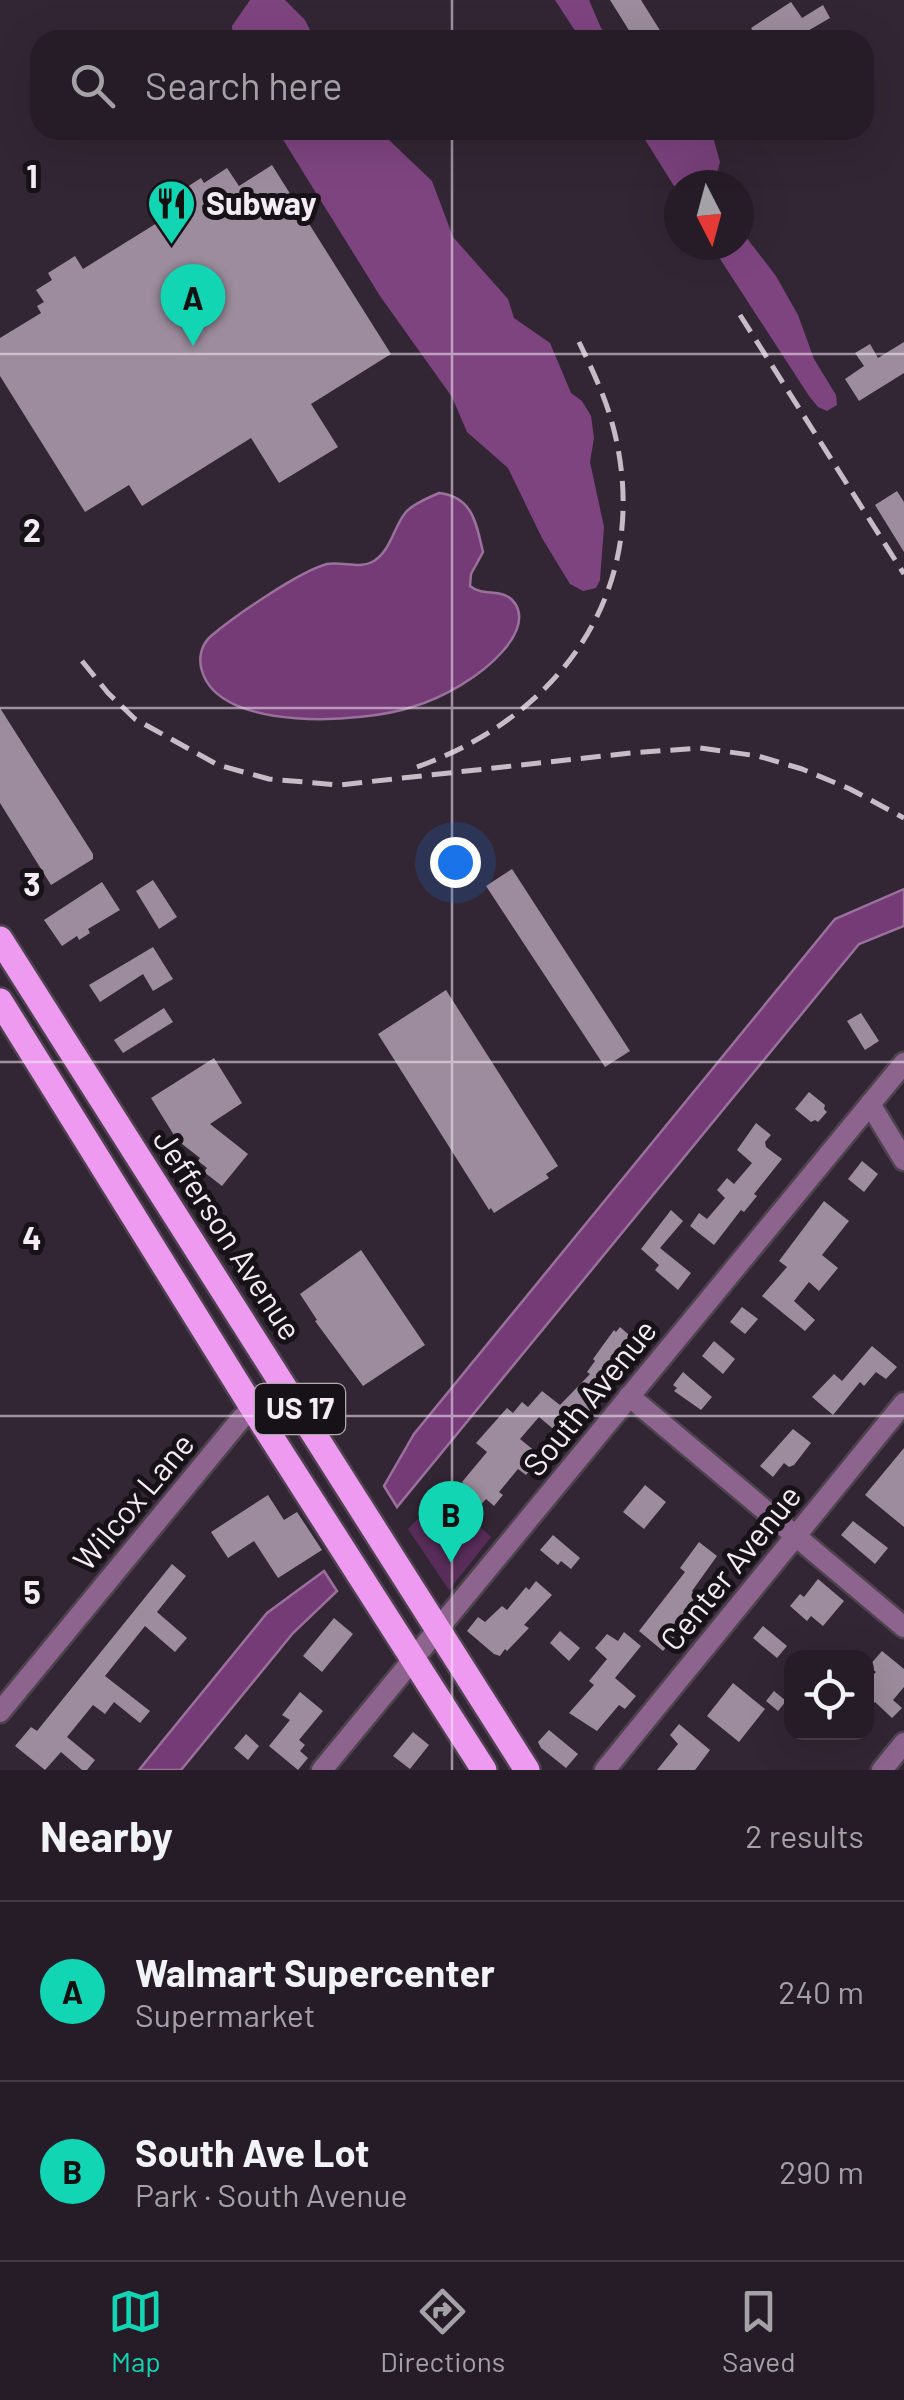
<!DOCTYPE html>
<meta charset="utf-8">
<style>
:root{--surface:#261c27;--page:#322933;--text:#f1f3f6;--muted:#a4a1a7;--line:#423a44;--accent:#12d5b4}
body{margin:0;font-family:Barlow,sans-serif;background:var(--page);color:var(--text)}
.controls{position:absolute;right:30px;bottom:30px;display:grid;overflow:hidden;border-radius:20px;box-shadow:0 10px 40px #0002}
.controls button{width:90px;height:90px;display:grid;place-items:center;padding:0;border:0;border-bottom:2px solid var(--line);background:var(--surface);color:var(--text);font:50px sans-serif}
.compass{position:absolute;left:664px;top:170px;width:90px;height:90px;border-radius:50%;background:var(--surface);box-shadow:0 10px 40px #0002;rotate:174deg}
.you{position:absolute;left:455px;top:862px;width:35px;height:35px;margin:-25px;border:8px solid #fff;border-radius:50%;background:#1a73e8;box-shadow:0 0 0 15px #1a73e833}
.badge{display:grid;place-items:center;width:65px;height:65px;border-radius:50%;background:var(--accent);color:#111;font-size:32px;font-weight:700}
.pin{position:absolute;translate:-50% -82px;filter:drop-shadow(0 2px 5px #0008)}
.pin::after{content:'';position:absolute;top:52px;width:35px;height:30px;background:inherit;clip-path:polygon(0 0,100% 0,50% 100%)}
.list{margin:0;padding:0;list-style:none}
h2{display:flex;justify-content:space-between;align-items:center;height:130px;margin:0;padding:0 40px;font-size:42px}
h2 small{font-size:32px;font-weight:400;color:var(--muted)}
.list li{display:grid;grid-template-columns:65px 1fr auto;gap:30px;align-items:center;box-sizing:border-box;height:180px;padding:0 40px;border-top:2px solid var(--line)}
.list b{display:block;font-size:38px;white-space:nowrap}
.list p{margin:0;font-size:32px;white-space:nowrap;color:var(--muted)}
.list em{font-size:32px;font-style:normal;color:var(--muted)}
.icon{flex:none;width:55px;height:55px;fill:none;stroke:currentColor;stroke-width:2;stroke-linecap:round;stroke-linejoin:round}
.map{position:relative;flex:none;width:904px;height:1770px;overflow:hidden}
.search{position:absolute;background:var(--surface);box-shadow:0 10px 40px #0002;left:30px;right:30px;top:30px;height:110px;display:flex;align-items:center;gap:25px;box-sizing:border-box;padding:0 35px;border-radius:30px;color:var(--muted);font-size:38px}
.sheet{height:490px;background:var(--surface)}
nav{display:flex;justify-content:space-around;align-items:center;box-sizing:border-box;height:140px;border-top:2px solid var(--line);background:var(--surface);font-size:28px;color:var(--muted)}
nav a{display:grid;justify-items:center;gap:5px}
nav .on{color:var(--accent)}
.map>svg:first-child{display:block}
.green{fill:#592d5a}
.forest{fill:#7e4480}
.water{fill:#743b76;stroke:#9a709c;stroke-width:2.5}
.building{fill:#9c8c9d}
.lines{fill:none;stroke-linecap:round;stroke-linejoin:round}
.street-casing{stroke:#4e424f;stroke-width:25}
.primary-casing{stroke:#4e424f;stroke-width:30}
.street{stroke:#8c648d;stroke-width:20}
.primary{stroke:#ed9af0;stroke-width:25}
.rail{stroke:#c6bcc6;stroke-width:5;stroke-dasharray:20 10;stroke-linecap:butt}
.grid{fill:none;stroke:#f4ebf4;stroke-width:2.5;stroke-opacity:0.55}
.labels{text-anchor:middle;stroke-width:10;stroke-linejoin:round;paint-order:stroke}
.shield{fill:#171118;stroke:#b2aab2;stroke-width:2.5}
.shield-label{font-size:30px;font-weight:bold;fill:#f4ebf4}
.poi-label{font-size:32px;font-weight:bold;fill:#f4ebf4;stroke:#171118;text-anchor:start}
.street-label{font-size:32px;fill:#f4ebf4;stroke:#171118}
.grid-label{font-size:32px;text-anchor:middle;font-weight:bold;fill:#f4ebf4;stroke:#171118;stroke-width:10;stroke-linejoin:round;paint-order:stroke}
</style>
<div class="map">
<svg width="904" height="1770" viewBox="0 0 904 1770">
<rect width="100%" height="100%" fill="#332634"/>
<path class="green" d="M 444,1492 L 491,1537 L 449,1590 L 408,1529 Z"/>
<g class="forest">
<path d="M 250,0 L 285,0 L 305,20 L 315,40 L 233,40 L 232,26 Z"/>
<path d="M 555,0 L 589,0 L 601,28 L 612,40 L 581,40 Z"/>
<path d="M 277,130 L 384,130 L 388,139 L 432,181 L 453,237 L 508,299 L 514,318 L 550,343 L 571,393 L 582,401 L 591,416 L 594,438 L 590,462 L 604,527 L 600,580 L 596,588 L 583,591 L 570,584 L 542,538 L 508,468 L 467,432 L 452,397 L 380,296 Z"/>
<path d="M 639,130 L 711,130 L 720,162 L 714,185 L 679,185 L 679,194 Z"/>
<path d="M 739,228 L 776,276 L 798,315 L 814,359 L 836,395 L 837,405 L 827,411 L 818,407 L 809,396 L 711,245 L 739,245 Z"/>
</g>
<g class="water">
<path d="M 439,493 C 473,497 476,523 483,552 L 471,574 L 470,586 C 484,598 505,586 516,605 C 525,621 513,640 502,652 C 481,676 443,698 412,707 C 364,723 220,733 202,671 C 198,658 201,645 211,636 C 235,616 298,572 327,564 C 342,561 359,569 372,562 C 391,552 393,527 406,512 C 414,503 428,498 439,493 Z"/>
<path d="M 904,889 L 904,926 L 859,944 L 397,1507 L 384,1486 L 414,1434 L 835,919 Z"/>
<path d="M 324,1571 L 337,1591 L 293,1633 L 181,1770 L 139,1770 L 267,1613 Z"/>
</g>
<g class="building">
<path d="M 610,0 L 641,0 L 666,40 L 635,40 Z"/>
<path d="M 791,2 L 802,18 L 823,5 L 830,18 L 792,40 L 759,40 L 751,28 Z"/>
<path d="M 272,165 L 391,354 L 311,404 L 338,447 L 279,483 L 251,438 L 142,506 L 129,485 L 85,512 L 0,376 L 0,338 L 41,313 L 37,306 L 44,302 L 36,290 L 52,280 L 48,273 L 75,256 L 83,269 L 181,208 L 173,196 L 201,178 L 204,183 L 227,168 L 239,186 Z"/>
<path d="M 904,342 L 904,373 L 859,401 L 845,379 L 864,366 L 855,353 L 870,344 L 878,358 Z"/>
<path d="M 897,491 L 904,502 L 904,552 L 875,505 Z"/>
<path d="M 0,708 L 93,854 L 93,859 L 51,885 L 0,803 Z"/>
<path d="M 512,869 L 630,1051 L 605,1067 L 486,886 Z"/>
<path d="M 153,880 L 177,917 L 159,929 L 136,891 Z"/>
<path d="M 102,882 L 120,910 L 88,929 L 90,933 L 79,940 L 77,936 L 62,946 L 44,920 Z"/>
<path d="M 153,947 L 173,979 L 153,991 L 143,974 L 100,1002 L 89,985 Z"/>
<path d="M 446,990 L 558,1166 L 546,1174 L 549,1178 L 494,1213 L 491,1208 L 489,1210 L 378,1034 Z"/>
<path d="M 164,1008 L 173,1022 L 123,1053 L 114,1040 Z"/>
<path d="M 861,1013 L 879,1041 L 865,1050 L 847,1021 Z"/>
<path d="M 214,1058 L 242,1103 L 210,1124 L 248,1154 L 222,1186 L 204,1172 L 207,1168 L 198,1161 L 200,1158 L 177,1140 L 151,1098 Z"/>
<path d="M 809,1092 L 825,1105 L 824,1109 L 827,1112 L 818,1122 L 815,1120 L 811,1122 L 795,1109 Z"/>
<path d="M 756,1123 L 771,1135 L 765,1142 L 766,1147 L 782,1159 L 754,1194 L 757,1196 L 744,1212 L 741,1210 L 714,1245 L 690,1226 L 699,1213 L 707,1219 L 725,1198 L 717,1190 L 727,1178 L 734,1184 L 752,1163 L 737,1150 Z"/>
<path d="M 862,1161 L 878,1174 L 864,1192 L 848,1179 Z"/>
<path d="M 824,1201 L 849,1221 L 822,1255 L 838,1268 L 819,1291 L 809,1282 L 794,1301 L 815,1320 L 805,1331 L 762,1296 L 787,1267 L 779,1261 Z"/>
<path d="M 671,1210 L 683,1221 L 660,1248 L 691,1273 L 678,1290 L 655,1270 L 659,1265 L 641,1249 Z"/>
<path d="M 361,1250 L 425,1345 L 363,1386 L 315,1321 L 317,1320 L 300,1294 Z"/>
<path d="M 742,1307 L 758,1319 L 745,1334 L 730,1322 Z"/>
<path d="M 620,1327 L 636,1341 L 596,1394 L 601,1399 L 564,1438 L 539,1417 L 520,1439 L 541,1456 L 526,1475 L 518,1469 L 499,1492 L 503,1495 L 494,1506 L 486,1499 L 479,1507 L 462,1493 L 467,1487 L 462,1482 L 487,1452 L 476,1443 L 507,1408 L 513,1413 L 522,1402 L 528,1407 L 542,1391 L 560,1405 L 590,1374 L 587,1372 L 595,1361 L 593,1359 L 614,1330 L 616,1332 Z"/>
<path d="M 714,1341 L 735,1359 L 723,1374 L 702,1356 Z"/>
<path d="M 872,1346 L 897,1367 L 886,1379 L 876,1372 L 864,1386 L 860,1382 L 833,1415 L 812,1397 L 834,1374 L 842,1381 Z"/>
<path d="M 683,1372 L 712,1397 L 701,1410 L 674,1391 L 677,1388 L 673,1385 Z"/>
<path d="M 793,1429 L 811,1443 L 794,1465 L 789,1467 L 784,1463 L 773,1477 L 760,1466 Z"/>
<path d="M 904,1448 L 904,1527 L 865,1495 Z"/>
<path d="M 645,1485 L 666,1502 L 644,1529 L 623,1512 Z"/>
<path d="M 268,1495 L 284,1520 L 297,1512 L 322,1550 L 278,1578 L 254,1541 L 228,1558 L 211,1532 Z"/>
<path d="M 853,1521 L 888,1548 L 875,1564 L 841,1535 Z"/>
<path d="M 553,1535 L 580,1558 L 571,1569 L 561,1561 L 558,1565 L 540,1550 Z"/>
<path d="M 699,1542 L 717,1556 L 692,1591 L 697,1597 L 669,1632 L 674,1637 L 663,1651 L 639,1631 L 685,1572 L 680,1568 Z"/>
<path d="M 172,1564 L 186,1576 L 157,1612 L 187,1638 L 175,1652 L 145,1626 L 105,1676 L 150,1711 L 140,1723 L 114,1702 L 105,1714 L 93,1705 L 67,1737 L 95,1760 L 87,1770 L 82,1770 L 61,1752 L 45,1770 L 15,1746 L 31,1727 L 37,1731 Z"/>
<path d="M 818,1579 L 844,1601 L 823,1626 L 811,1616 L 807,1621 L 790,1606 L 800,1594 L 804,1597 Z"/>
<path d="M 536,1581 L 552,1595 L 524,1625 L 529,1628 L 507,1651 L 505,1649 L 500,1656 L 494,1654 L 467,1631 L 478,1617 L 485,1622 L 502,1606 L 507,1610 L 526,1587 L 529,1590 Z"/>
<path d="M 334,1618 L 353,1634 L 322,1672 L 303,1656 Z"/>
<path d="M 763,1626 L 787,1646 L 777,1658 L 753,1638 Z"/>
<path d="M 560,1631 L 580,1648 L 569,1661 L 550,1643 Z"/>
<path d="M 624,1632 L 641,1646 L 615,1678 L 636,1696 L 625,1709 L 619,1705 L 597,1731 L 569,1713 L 594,1685 L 589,1681 L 607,1659 L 595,1648 L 607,1634 L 618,1641 Z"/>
<path d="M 882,1651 L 904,1669 L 904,1687 L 893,1700 L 902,1708 L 892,1718 L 875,1702 L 866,1712 L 866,1682 L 876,1672 L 869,1666 Z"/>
<path d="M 733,1683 L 765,1709 L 739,1742 L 707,1716 Z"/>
<path d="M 774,1691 L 786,1701 L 778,1711 L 766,1701 Z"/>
<path d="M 300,1692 L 323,1711 L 299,1740 L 305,1745 L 300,1751 L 308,1758 L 298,1770 L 269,1746 L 290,1720 L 282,1715 Z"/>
<path d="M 679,1724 L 710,1750 L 695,1770 L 657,1770 L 678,1744 L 670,1735 Z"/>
<path d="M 549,1730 L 578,1754 L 566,1768 L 541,1748 L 538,1742 Z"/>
<path d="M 413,1732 L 429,1745 L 410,1769 L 393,1756 Z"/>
<path d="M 246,1734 L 259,1746 L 248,1760 L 234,1748 Z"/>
</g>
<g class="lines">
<defs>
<g id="street">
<path d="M 870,1104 L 904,1160"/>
<path d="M 629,1396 L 904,1627"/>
<path d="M 0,1712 L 241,1419 L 282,1382"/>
<path d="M 322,1770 L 904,1063"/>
<path d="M 605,1770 L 904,1403"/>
<path d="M 882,1770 L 904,1743"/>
</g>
<g id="primary">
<path d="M 0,939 L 527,1770"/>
<path d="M 0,1001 L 252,1407 L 484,1770"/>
</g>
</defs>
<use href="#street" class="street-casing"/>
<use href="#primary" class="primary-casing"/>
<use href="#street" class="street"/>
<use href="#primary" class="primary"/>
<g class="rail">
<path d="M 740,315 L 904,574"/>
<path d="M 82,661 L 108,693 L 135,719 L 218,765 L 269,779 L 339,785 L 631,753 L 700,748 L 758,756 L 802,769 L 850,789 L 904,818"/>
<path d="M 417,767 C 568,713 657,580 611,419 C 603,392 591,367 579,342"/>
</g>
</g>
<path class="grid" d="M 452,0 L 452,40M 452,130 L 452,1770M 0,354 L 904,354M 0,708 L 904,708M 0,1062 L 904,1062M 0,1416 L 904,1416"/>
<defs>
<symbol id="restaurant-pin" viewBox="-11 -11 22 30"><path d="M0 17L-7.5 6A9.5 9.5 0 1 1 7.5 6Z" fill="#12d5b4" stroke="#171118"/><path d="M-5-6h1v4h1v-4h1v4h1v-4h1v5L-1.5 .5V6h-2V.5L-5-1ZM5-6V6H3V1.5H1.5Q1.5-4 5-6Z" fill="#111"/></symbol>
</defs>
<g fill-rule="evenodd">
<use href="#restaurant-pin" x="144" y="176" width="55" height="75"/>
</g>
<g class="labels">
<rect class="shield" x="255" y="1384" width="90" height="50" rx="8"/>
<g class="shield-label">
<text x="300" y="1419">US 17</text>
</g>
<g class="poi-label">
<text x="206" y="215">Subway</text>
</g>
<g class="street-label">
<text transform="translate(227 1235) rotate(57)" y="11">Jefferson Avenue</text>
<text transform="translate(590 1398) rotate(-51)" y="11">South Avenue</text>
<text transform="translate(134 1502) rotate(-50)" y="11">Wilcox Lane</text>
<text transform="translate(731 1568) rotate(-51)" y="11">Center Avenue</text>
</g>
</g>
<g class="grid-label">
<text x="32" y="188">1</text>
<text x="32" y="542">2</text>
<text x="32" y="896">3</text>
<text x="32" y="1250">4</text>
<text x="32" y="1604">5</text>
</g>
</svg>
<div class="controls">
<button><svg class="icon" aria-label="locate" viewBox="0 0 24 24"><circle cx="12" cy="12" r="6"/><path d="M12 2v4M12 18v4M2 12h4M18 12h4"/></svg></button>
</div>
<svg class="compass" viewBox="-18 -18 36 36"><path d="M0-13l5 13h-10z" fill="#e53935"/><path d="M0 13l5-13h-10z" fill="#a4a1a7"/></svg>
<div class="you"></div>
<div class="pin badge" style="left:193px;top:346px">A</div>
<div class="pin badge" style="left:451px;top:1563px">B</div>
<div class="search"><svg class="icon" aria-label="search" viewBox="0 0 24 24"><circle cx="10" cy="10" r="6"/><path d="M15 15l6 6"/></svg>Search here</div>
</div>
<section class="sheet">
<h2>Nearby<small>2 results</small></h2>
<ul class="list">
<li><span class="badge">A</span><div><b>Walmart Supercenter</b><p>Supermarket</p></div><em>240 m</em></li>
<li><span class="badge">B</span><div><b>South Ave Lot</b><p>Park · South Avenue</p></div><em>290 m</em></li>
</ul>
</section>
<nav>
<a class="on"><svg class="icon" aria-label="map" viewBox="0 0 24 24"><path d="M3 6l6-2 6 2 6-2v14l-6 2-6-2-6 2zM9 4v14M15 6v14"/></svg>Map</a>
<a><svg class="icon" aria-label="directions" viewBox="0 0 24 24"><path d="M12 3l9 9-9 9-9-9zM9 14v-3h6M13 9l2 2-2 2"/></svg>Directions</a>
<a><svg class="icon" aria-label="saved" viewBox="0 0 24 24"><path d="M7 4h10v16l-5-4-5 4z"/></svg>Saved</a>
</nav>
